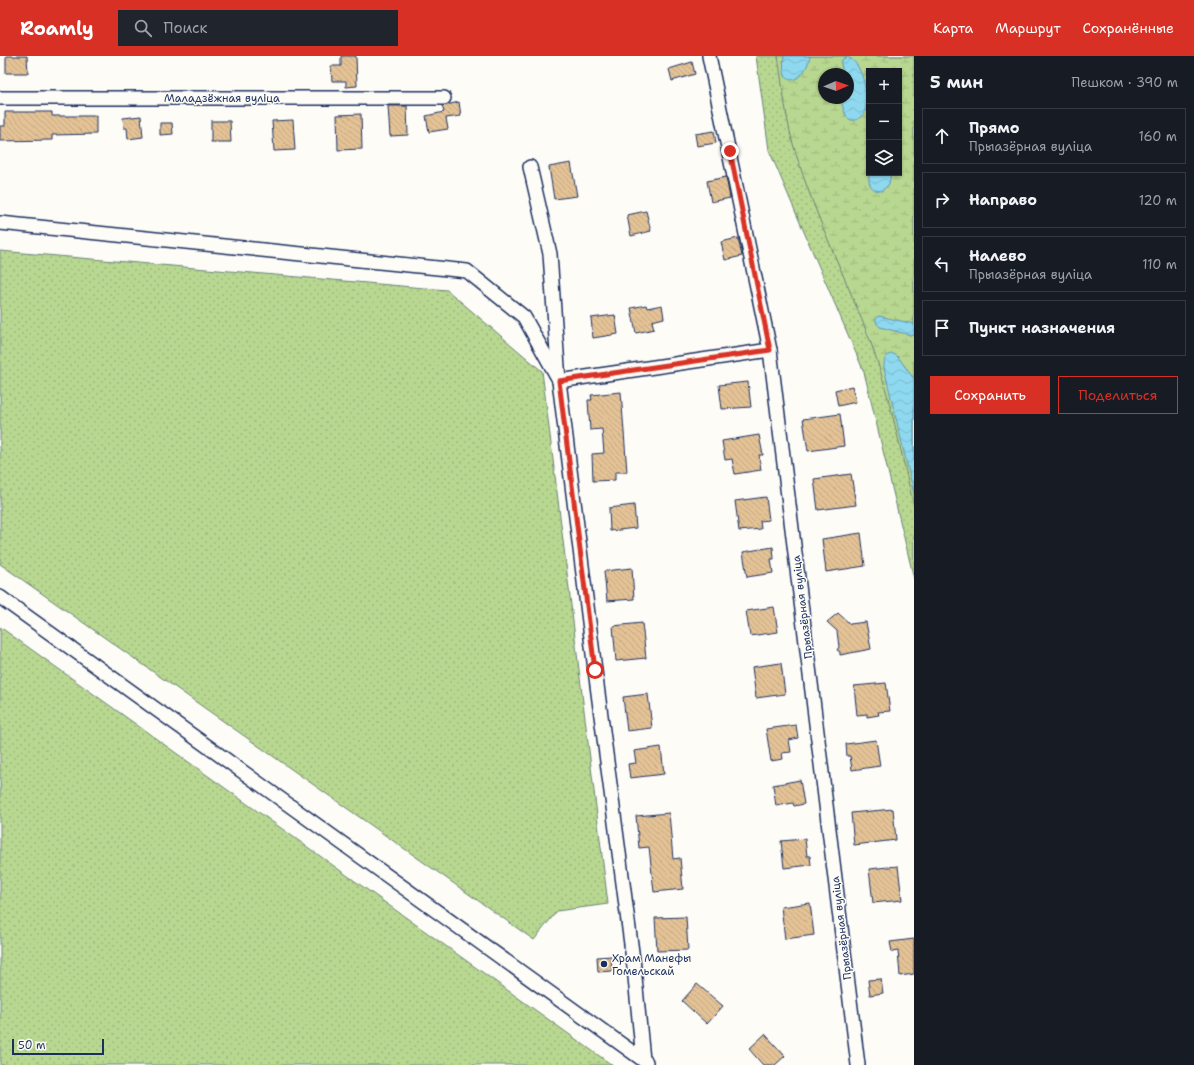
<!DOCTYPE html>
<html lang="ru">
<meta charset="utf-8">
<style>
:root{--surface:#171b24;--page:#20242c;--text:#f1f3f6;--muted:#9ea1a6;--line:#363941;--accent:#d93025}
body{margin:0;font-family:"Shantell Sans",sans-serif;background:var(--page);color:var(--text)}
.controls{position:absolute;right:12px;top:12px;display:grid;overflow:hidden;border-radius:0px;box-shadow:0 1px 3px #0004}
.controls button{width:36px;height:36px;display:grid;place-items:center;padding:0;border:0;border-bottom:1px solid var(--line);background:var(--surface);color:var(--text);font:20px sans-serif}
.compass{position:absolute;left:818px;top:12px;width:36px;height:36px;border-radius:50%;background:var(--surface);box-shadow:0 1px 3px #0004;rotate:88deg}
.scale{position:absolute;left:12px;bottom:10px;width:92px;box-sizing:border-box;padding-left:4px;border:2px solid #1b2f5e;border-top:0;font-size:11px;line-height:14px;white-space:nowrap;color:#1b2f5e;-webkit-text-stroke:3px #fdfcf7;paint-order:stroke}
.stop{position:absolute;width:12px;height:12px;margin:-9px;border:3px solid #d93025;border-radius:50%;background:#fff}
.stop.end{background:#d93025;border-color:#fff;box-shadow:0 1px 4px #0008}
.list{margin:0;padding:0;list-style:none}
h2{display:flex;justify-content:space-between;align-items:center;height:52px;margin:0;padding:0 16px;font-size:17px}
h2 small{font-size:13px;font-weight:400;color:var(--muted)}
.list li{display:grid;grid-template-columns:26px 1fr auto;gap:12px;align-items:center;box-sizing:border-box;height:56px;margin:0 8px 8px;padding:0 8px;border:1px solid var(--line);border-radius:0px}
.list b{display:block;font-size:15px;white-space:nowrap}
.list p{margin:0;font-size:13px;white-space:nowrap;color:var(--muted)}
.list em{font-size:13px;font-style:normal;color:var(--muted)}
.actions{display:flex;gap:8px;padding:12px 16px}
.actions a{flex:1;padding:9px 0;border:1px solid var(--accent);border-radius:0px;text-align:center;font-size:14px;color:var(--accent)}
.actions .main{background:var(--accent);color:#fff}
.icon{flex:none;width:22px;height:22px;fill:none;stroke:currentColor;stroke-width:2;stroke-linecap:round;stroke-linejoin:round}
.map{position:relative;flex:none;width:914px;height:1009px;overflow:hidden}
header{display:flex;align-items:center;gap:24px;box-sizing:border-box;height:56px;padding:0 20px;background:var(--accent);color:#fff}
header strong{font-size:19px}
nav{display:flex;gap:22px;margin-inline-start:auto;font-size:14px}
.search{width:280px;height:36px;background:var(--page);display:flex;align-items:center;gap:10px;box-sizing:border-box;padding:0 14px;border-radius:0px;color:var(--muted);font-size:15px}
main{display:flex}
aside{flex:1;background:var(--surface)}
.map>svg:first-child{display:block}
.grass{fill:url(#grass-dots);stroke:#6a8377;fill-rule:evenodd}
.wetland{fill:url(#wetland-marsh);stroke:#6a8377;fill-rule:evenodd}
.water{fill:url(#water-waves);stroke:#6095b5}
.building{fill:url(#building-back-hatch);stroke:#1b2f5e}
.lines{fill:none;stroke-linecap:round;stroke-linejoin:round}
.minor-casing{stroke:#1b2f5e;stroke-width:16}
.minor{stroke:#fdfcf7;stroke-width:13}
.route{stroke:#d93025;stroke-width:5}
.poi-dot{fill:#1b2f5e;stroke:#fdfcf7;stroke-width:1.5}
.labels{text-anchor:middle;stroke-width:3;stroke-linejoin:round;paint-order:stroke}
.street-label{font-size:11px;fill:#1b2f5e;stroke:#fdfcf7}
.poi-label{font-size:11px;fill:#1b2f5e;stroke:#fdfcf7;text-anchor:start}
</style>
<header>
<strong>Roamly</strong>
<div class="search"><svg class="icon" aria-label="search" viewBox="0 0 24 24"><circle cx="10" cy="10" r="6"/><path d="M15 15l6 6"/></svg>Поиск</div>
<nav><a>Карта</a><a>Маршрут</a><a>Сохранённые</a></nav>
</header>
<main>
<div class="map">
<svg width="914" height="1009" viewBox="0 0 914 1009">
<defs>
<pattern id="grass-dots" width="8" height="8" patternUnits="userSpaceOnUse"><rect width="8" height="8" fill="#b8d790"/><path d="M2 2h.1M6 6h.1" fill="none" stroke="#9eb97f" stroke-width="1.8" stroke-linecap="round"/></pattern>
<pattern id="wetland-marsh" width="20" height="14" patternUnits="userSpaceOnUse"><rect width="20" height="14" fill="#b8d790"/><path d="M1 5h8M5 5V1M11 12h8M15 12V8" fill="none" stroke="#9eb97f"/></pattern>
<pattern id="water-waves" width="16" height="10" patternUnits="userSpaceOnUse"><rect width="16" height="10" fill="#8ed9ef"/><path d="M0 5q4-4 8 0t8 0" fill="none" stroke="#7abbcf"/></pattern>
<pattern id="building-back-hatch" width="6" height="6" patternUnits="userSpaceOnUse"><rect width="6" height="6" fill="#e4c296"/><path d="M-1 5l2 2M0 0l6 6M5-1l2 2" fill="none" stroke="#c3a784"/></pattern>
</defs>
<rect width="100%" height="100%" fill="#fdfcf7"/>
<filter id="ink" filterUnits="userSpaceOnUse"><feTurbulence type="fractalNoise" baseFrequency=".025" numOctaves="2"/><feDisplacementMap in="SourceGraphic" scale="8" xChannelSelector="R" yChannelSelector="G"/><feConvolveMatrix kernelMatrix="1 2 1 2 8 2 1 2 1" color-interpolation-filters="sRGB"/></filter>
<g filter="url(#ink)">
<g class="grass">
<path d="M 756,0 L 914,0 L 914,523 L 864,316 L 769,94 ZM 869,15 L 899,15 L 899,117 L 869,117 ZM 824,18 L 848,18 L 848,42 L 824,42 Z"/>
<path d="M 0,195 L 447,234 L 542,315 L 608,848 L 557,855 L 534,884 L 0,508 Z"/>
<path d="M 0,571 L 612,1009 L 0,1009 Z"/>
</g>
<path class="wetland" d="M 778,0 L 914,0 L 914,451 C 901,396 890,340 871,287 C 847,224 816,163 796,98 C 786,67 783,33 778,0 ZM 869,15 L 899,15 L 899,117 L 869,117 ZM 824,18 L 848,18 L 848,42 L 824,42 Z"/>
<g class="water">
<path d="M 784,0 L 810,0 C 806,24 779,39 784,0 Z"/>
<path d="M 846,1 C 862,3 870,42 865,55 C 862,61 855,68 848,62 C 844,58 842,48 841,42 L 848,42 L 848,18 L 843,18 L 841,8 L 842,4 Z"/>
<path d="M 869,117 L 891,117 L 889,128 L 882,135 C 870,135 868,127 869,117 Z"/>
<path d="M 879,260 L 914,268 L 914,280 L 880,271 C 876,267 875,265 877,261 Z"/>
<path d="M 891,298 L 894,298 L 898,301 L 914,323 L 914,438 L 884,312 C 884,306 884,300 891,298 Z"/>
</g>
<g class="building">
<path d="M 6,0 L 27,0 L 28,17 L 6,17 Z"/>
<path d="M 341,0 L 356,0 L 357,30 L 346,31 L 346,25 L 332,25 L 331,10 L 341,10 Z"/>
<path d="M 692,6 L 695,18 L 672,25 L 669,13 Z"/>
<path d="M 459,46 L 461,60 L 446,62 L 448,73 L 429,76 L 426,60 L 444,56 L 442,50 Z"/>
<path d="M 388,50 L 407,50 L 408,79 L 390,80 Z"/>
<path d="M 5,56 L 52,56 L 52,60 L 96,60 L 96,78 L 52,79 L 52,84 L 0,85 L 0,70 L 5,70 Z"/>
<path d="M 361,58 L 362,93 L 338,94 L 337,59 Z"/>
<path d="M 141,60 L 143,81 L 128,83 L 127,72 L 124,72 L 123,62 Z"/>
<path d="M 293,64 L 295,94 L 274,95 L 272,65 Z"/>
<path d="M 211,65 L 230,65 L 231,86 L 211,86 Z"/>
<path d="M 160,67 L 172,67 L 173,78 L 160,79 Z"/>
<path d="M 714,75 L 716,87 L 697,90 L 695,78 Z"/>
<path d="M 571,107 L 577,140 L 554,143 L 549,111 Z"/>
<path d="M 726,121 L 730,142 L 711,146 L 707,125 Z"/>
<path d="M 646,155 L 651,175 L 631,180 L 627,159 Z"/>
<path d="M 738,182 L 742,200 L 725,204 L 721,186 Z"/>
<path d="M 646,249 L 647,252 L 662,249 L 664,262 L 652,265 L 654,273 L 636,277 L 631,252 Z"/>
<path d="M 615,259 L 618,278 L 593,282 L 591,262 Z"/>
<path d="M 748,326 L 751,351 L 722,353 L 719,329 Z"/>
<path d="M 852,330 L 856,346 L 838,350 L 835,334 Z"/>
<path d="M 621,336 L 627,416 L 615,416 L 615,424 L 593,425 L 592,398 L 604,397 L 602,373 L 590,374 L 588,344 L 592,344 L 591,339 Z"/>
<path d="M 840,358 L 844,390 L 808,395 L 803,363 Z"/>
<path d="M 759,379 L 763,399 L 759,399 L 761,414 L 735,418 L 732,403 L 725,404 L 722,385 Z"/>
<path d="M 851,418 L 856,449 L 818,454 L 814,423 Z"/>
<path d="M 766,441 L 769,464 L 760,465 L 761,473 L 739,475 L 735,445 Z"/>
<path d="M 634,449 L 636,472 L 610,475 L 609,452 Z"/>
<path d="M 861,477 L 865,510 L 826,516 L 822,483 Z"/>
<path d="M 773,491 L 774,503 L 771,503 L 773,517 L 747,521 L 743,496 Z"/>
<path d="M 632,512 L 634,543 L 607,545 L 604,515 Z"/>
<path d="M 774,551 L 778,576 L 750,580 L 746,555 Z"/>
<path d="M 838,557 L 850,568 L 866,566 L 871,593 L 840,599 L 840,596 L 837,594 L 839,591 L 837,575 L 827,566 Z"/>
<path d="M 642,567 L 646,602 L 616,605 L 613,570 Z"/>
<path d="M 781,607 L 785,638 L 756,642 L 752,611 Z"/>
<path d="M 886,627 L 890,655 L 878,656 L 879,659 L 867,661 L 867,658 L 857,659 L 854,630 Z"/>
<path d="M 648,638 L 652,672 L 627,675 L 623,641 Z"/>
<path d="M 796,669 L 798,682 L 789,684 L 791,696 L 782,697 L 783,703 L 771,705 L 766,673 Z"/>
<path d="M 876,684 L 880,710 L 852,714 L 850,700 L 847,700 L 846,688 Z"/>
<path d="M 661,691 L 664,718 L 630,722 L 628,708 L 636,707 L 634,695 Z"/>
<path d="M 800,724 L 804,748 L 794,750 L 793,747 L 776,750 L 773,729 Z"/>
<path d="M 893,753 L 896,784 L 854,789 L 851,757 Z"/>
<path d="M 669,757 L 673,803 L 680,802 L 683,833 L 654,836 L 649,791 L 639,792 L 636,760 Z"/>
<path d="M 805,783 L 807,800 L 810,800 L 811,809 L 784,812 L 781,785 Z"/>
<path d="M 898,810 L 902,844 L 873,847 L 869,813 Z"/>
<path d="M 810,847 L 814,879 L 785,883 L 781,851 Z"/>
<path d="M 686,861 L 688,894 L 657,895 L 655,862 Z"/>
<path d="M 914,883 L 914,918 L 900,920 L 898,895 L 892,896 L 890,886 Z"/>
<path d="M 611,900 L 612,915 L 598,916 L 597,901 Z"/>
<path d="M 881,923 L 883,937 L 870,939 L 868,924 Z"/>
<path d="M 697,928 L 723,950 L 707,968 L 682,945 Z"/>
<path d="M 765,978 L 785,1000 L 775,1009 L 763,1009 L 749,993 Z"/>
</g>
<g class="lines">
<defs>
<g id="minor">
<path d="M 709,0 L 770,294 L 858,1009"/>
<path d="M 0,42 L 444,42"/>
<path d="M 530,111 L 550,198 L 559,325 L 595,614 L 634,911 L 643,1004"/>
<path d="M 0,167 L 467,215 L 524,261 L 558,322"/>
<path d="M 559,325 L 770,294"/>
<path d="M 0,541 L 646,1006"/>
</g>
</defs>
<use href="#minor" class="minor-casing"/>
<use href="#minor" class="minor"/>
</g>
</g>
<g class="lines" filter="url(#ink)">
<path class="route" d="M 595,614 L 559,325 L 770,294 L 730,95"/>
</g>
<circle class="poi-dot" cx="604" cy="908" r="4"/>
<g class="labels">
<g class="street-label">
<text x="222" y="46">Маладзёжная вуліца</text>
<text transform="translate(802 551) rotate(-97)" y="4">Прыазёрная вуліца</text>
<text transform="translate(841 872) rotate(-97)" y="4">Прыазёрная вуліца</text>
</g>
<g class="poi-label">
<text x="612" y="906">Храм Манефы<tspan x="612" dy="13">Гомельскай</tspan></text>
</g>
</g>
</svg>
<div class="controls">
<button>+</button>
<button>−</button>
<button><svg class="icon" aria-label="layers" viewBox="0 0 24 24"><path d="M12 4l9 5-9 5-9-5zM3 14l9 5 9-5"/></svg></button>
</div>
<svg class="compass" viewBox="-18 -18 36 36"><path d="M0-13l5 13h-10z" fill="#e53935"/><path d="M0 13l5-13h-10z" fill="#9ea1a6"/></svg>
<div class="scale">50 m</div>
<div class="stop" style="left:595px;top:614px"></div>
<div class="stop end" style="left:730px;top:95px"></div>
</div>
<aside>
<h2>5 мин<small>Пешком · 390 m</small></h2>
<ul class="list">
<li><svg class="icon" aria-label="ahead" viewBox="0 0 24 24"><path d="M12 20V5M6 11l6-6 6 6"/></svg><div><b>Прямо</b><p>Прыазёрная вуліца</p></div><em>160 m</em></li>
<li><svg class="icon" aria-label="right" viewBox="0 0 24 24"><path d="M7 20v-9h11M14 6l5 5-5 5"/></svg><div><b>Направо</b></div><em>120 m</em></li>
<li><svg class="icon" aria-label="left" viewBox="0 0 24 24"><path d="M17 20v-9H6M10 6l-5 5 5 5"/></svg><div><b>Налево</b><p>Прыазёрная вуліца</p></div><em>110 m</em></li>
<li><svg class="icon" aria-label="arrive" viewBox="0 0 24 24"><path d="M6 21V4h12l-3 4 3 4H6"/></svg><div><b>Пункт назначения</b></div></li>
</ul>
<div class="actions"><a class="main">Сохранить</a><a>Поделиться</a></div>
</aside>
</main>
